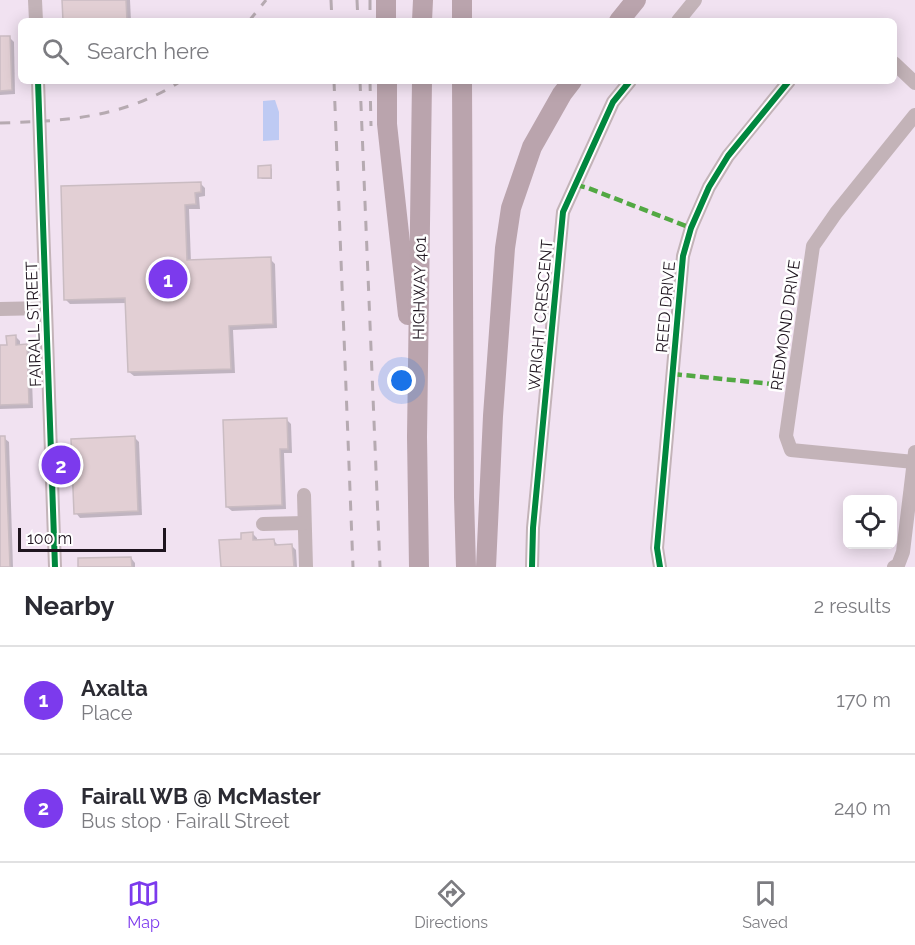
<!DOCTYPE html>
<meta charset="utf-8">
<style>
:root{--surface:#fff;--page:#f7f7f7;--text:#2b2b33;--muted:#7c7c81;--line:#e1e1e2;--accent:#7c3aed}
body{margin:0;font-family:Raleway,sans-serif;background:var(--page);color:var(--text)}
.controls{position:absolute;right:18px;bottom:18px;display:grid;overflow:hidden;border-radius:9px;box-shadow:0 3px 15px #0003}
.controls button{width:54px;height:54px;display:grid;place-items:center;padding:0;border:0;border-bottom:2px solid var(--line);background:var(--surface);color:var(--text);font:30px sans-serif}
.scale{position:absolute;left:18px;bottom:15px;width:148px;box-sizing:border-box;padding-left:6px;border:3px solid #1e141e;border-top:0;font-size:16px;line-height:21px;white-space:nowrap;color:#1e141e;-webkit-text-stroke:4px #fff;paint-order:stroke}
.you{position:absolute;left:402px;top:381px;width:21px;height:21px;margin:-15px;border:4px solid #fff;border-radius:50%;background:#1a73e8;box-shadow:0 0 0 9px #1a73e833}
.badge{display:grid;place-items:center;width:39px;height:39px;border-radius:50%;background:var(--accent);color:#fff;font-size:20px;font-weight:700}
.pin{position:absolute;translate:-50% -50%;border:3px solid #fff;box-shadow:0 2px 6px #0006}
.list{margin:0;padding:0;list-style:none}
h2{display:flex;justify-content:space-between;align-items:center;height:78px;margin:0;padding:0 24px;font-size:26px}
h2 small{font-size:20px;font-weight:400;color:var(--muted)}
.list li{display:grid;grid-template-columns:39px 1fr auto;gap:18px;align-items:center;box-sizing:border-box;height:108px;padding:0 24px;border-top:2px solid var(--line)}
.list b{display:block;font-size:22px;white-space:nowrap}
.list p{margin:0;font-size:20px;white-space:nowrap;color:var(--muted)}
.list em{font-size:20px;font-style:normal;color:var(--muted)}
.icon{flex:none;width:33px;height:33px;fill:none;stroke:currentColor;stroke-width:2;stroke-linecap:round;stroke-linejoin:round}
.map{position:relative;flex:none;width:915px;height:567px;overflow:hidden}
.search{position:absolute;background:var(--surface);box-shadow:0 3px 15px #0003;left:18px;right:18px;top:18px;height:66px;display:flex;align-items:center;gap:15px;box-sizing:border-box;padding:0 21px;border-radius:9px;color:var(--muted);font-size:22px}
.sheet{height:294px;background:var(--surface)}
nav{display:flex;justify-content:space-around;align-items:center;box-sizing:border-box;height:84px;border-top:2px solid var(--line);background:var(--surface);font-size:16px;color:var(--muted)}
nav a{display:grid;justify-items:center;gap:3px}
nav .on{color:var(--accent)}
.map>svg:first-child{display:block}
.water{fill:#becaf3}
.shadow{fill:#0003}
.building{fill:#e2cfd4;stroke:#cabcc2;stroke-width:1.5}
.lines{fill:none;stroke-linecap:round;stroke-linejoin:round}
.minor{stroke:#c3b3b8;stroke-width:14}
.highway{stroke:#baa4ad;stroke-width:20}
.rail{stroke:#b6aab1;stroke-width:3;stroke-dasharray:10 10;stroke-linecap:butt}
.quiet{stroke:#52a843;stroke-width:4.5;stroke-dasharray:9 4.5;stroke-linecap:butt}
.cycleway-casing{stroke:#fff;stroke-width:10}
.cycleway{stroke:#00873e;stroke-width:6}
.labels{text-anchor:middle;stroke-width:5;stroke-linejoin:round;paint-order:stroke}
.street-label{font-size:16px;fill:#1e141e;stroke:#fff}
</style>
<div class="map">
<svg width="915" height="567" viewBox="0 0 915 567">
<rect width="100%" height="100%" fill="#f1e2f1"/>
<path class="water" d="M 275,100 L 279,112 L 279,140 L 263,141 L 263,101 Z"/>
<g class="shadow">
<path d="M 63,0 L 130,0 L 131,21 L 64,21 Z"/>
<path d="M 0,37 L 9,37 L 14,42 L 15,94 L 0,95 Z"/>
<path d="M 270,167 L 272,169 L 272,179 L 262,179 L 260,177 Z"/>
<path d="M 200,183 L 205,188 L 205,196 L 199,197 L 200,209 L 189,209 L 191,262 L 270,259 L 275,264 L 277,328 L 233,330 L 235,373 L 134,376 L 129,372 L 127,303 L 70,304 L 66,300 Z"/>
<path d="M 16,337 L 20,341 L 20,346 L 27,346 L 31,350 L 33,408 L 0,409 L 0,347 L 8,346 Z"/>
<path d="M 286,419 L 291,424 L 292,453 L 284,453 L 286,509 L 232,511 L 227,507 Z"/>
<path d="M 0,438 L 4,438 L 9,442 L 13,567 L 0,567 Z"/>
<path d="M 135,438 L 139,442 L 142,515 L 80,518 L 76,513 Z"/>
<path d="M 252,533 L 257,538 L 257,542 L 273,540 L 278,545 L 292,546 L 296,550 L 297,567 L 222,567 L 243,540 Z"/>
<path d="M 131,558 L 135,563 L 135,567 L 79,567 Z"/>
</g>
<g class="building">
<path d="M 62,0 L 126,0 L 127,21 L 63,21 Z"/>
<path d="M 0,36 L 10,36 L 12,90 L 0,91 Z"/>
<path d="M 271,165 L 271,178 L 258,178 L 258,166 Z"/>
<path d="M 201,182 L 201,192 L 195,193 L 196,204 L 185,205 L 187,260 L 271,257 L 273,324 L 229,326 L 231,369 L 128,372 L 125,298 L 64,300 L 61,186 Z"/>
<path d="M 16,335 L 16,345 L 27,344 L 29,404 L 0,405 L 0,345 L 7,345 L 6,336 Z"/>
<path d="M 287,418 L 288,449 L 280,449 L 282,505 L 226,507 L 223,420 Z"/>
<path d="M 0,436 L 5,436 L 10,567 L 0,567 Z"/>
<path d="M 135,436 L 138,511 L 74,514 L 71,439 Z"/>
<path d="M 253,532 L 253,540 L 274,539 L 275,545 L 292,544 L 294,567 L 221,567 L 219,540 L 241,539 L 241,533 Z"/>
<path d="M 131,557 L 132,567 L 78,567 L 78,558 Z"/>
</g>
<g class="lines">
<g class="minor">
<path d="M 35,0 L 36,21"/>
<path d="M 678,21 L 695,0"/>
<path d="M 894,63 L 915,83"/>
<path d="M 38,81 L 55,567"/>
<path d="M 0,309 L 46,308"/>
<path d="M 914,462 L 791,450 L 786,436 L 813,246 L 836,213 L 915,115"/>
<path d="M 304,495 L 306,567"/>
<path d="M 263,524 L 304,523"/>
<path d="M 532,567 L 533,528 L 563,212 L 613,102 L 630,81"/>
<path d="M 660,567 L 657,548 L 683,256 L 691,228 L 709,187 L 728,156 L 789,81"/>
<path d="M 894,567 L 898,565 L 903,552 L 915,452"/>
</g>
<g class="highway">
<path d="M 386,0 L 386,21"/>
<path d="M 462,0 L 462,21"/>
<path d="M 422,21 L 423,0"/>
<path d="M 619,21 L 636,0"/>
<path d="M 387,81 L 387,124 L 408,315"/>
<path d="M 462,81 L 464,497 L 466,567"/>
<path d="M 419,567 L 417,437 L 422,81"/>
<path d="M 486,567 L 493,416 L 505,248 L 511,208 L 532,147 L 562,94 L 572,81"/>
</g>
<g class="rail">
<path d="M 331,0 L 332,21"/>
<path d="M 357,0 L 358,21"/>
<path d="M 370,0 L 370,21"/>
<path d="M 249,21 L 266,0"/>
<path d="M 334,81 L 353,567"/>
<path d="M 360,81 L 380,567"/>
<path d="M 370,81 L 371,126"/>
<path d="M 0,123 C 66,121 124,118 181,81"/>
</g>
<g class="quiet">
<path d="M 576,185 L 588,188 L 691,228"/>
<path d="M 673,374 L 782,385"/>
</g>
<defs>
<g id="cycleway">
<path d="M 38,81 L 55,567"/>
<path d="M 532,567 L 533,528 L 563,212 L 613,102 L 630,81"/>
<path d="M 660,567 L 657,548 L 683,256 L 691,228 L 709,187 L 728,156 L 789,81"/>
</g>
</defs>
<use href="#cycleway" class="cycleway-casing"/>
<use href="#cycleway" class="cycleway"/>
</g>
<g class="labels">
<g class="street-label">
<text transform="translate(419 288) rotate(-89)" y="6">HIGHWAY 401</text>
<text transform="translate(665 307) rotate(-85)" y="6">REED DRIVE</text>
<text transform="translate(540 315) rotate(-85)" y="6">WRIGHT CRESCENT</text>
<text transform="translate(33 324) rotate(-92)" y="6">FAIRALL STREET</text>
<text transform="translate(785 325) rotate(-82)" y="6">REDMOND DRIVE</text>
</g>
</g>
</svg>
<div class="controls">
<button><svg class="icon" aria-label="locate" viewBox="0 0 24 24"><circle cx="12" cy="12" r="6"/><path d="M12 2v4M12 18v4M2 12h4M18 12h4"/></svg></button>
</div>
<div class="scale">100 m</div>
<div class="you"></div>
<div class="pin badge" style="left:168px;top:279px">1</div>
<div class="pin badge" style="left:61px;top:465px">2</div>
<div class="search"><svg class="icon" aria-label="search" viewBox="0 0 24 24"><circle cx="10" cy="10" r="6"/><path d="M15 15l6 6"/></svg>Search here</div>
</div>
<section class="sheet">
<h2>Nearby<small>2 results</small></h2>
<ul class="list">
<li><span class="badge">1</span><div><b>Axalta</b><p>Place</p></div><em>170 m</em></li>
<li><span class="badge">2</span><div><b>Fairall WB @ McMaster</b><p>Bus stop · Fairall Street</p></div><em>240 m</em></li>
</ul>
</section>
<nav>
<a class="on"><svg class="icon" aria-label="map" viewBox="0 0 24 24"><path d="M3 6l6-2 6 2 6-2v14l-6 2-6-2-6 2zM9 4v14M15 6v14"/></svg>Map</a>
<a><svg class="icon" aria-label="directions" viewBox="0 0 24 24"><path d="M12 3l9 9-9 9-9-9zM9 14v-3h6M13 9l2 2-2 2"/></svg>Directions</a>
<a><svg class="icon" aria-label="saved" viewBox="0 0 24 24"><path d="M7 4h10v16l-5-4-5 4z"/></svg>Saved</a>
</nav>
